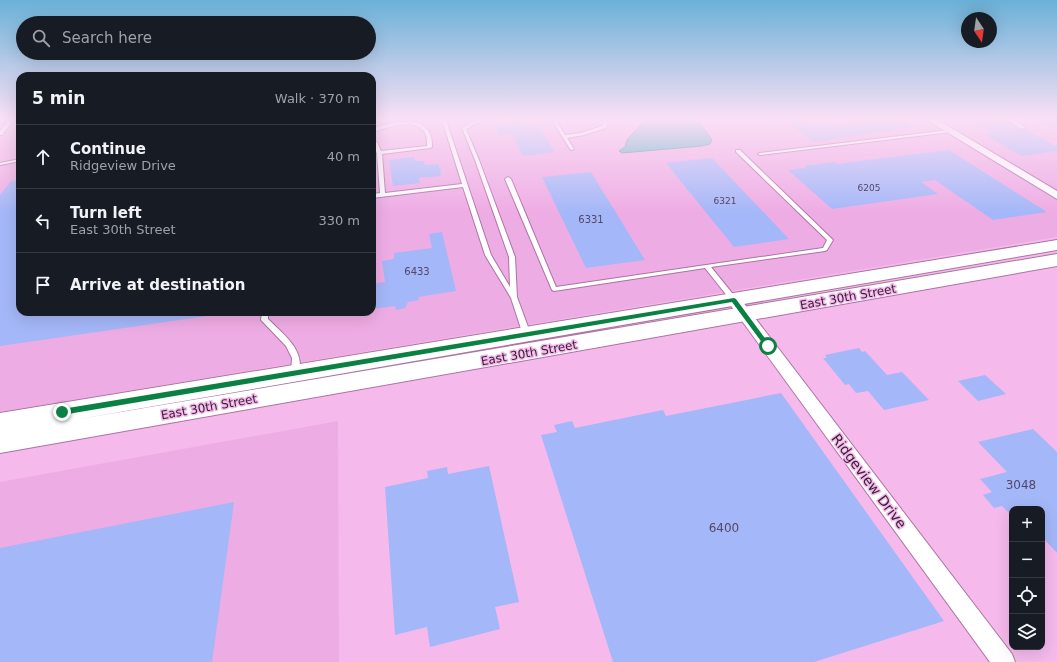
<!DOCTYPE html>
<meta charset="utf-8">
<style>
:root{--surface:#171b24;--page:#20242c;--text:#f1f3f6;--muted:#9ea1a6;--line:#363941}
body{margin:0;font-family:"DejaVu Sans",sans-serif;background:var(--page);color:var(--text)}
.controls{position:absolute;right:12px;bottom:12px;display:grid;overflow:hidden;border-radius:8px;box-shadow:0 4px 16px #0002}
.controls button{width:36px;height:36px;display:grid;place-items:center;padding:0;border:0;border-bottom:1px solid var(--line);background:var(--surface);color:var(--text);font:20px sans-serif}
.compass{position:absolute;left:961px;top:12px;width:36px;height:36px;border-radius:50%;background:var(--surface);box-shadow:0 4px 16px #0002;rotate:167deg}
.stop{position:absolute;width:12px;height:12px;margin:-9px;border:3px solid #0b8043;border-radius:50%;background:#fff}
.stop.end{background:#0b8043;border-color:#fff;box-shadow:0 1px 4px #0008}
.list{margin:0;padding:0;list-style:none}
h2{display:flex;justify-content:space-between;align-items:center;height:52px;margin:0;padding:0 16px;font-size:17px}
h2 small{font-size:13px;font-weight:400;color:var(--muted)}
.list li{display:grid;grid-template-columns:26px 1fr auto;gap:12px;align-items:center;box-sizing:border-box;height:64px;padding:0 16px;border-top:1px solid var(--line)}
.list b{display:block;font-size:15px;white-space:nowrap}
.list p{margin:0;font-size:13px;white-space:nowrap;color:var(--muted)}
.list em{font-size:13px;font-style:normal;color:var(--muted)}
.icon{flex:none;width:22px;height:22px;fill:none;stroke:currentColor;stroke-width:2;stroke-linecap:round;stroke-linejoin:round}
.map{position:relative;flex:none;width:1057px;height:662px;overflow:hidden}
.search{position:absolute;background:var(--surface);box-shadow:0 4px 16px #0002;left:16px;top:16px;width:360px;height:44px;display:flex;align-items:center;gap:10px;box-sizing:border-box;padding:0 14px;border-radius:22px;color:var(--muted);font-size:15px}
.panel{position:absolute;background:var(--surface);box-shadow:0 4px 16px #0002;left:16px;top:72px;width:360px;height:244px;border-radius:12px}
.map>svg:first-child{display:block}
.built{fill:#eeace4}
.water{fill:#4eadbf;stroke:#488396}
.building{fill:#a4b7f8}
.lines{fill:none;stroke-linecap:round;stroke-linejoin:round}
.service-casing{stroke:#ab73a3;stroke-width:2}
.minor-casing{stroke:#ab73a3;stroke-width:2}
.secondary-casing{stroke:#ab73a3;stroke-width:2}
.service{fill:#fff;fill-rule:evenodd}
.minor{fill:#fff;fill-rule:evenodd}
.secondary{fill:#fff;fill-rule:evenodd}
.route{fill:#0b8043}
.labels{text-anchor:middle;stroke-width:3;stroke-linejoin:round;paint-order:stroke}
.far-number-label{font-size:9px;fill:#544766}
.number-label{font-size:10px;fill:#544766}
.street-label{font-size:12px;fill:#392235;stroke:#f5b9ec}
.near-number-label{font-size:12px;fill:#544766}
.near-street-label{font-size:14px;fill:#392235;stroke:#f5b9ec}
</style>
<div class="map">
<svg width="1057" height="662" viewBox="0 0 1057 662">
<rect width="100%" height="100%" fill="#f5b9ec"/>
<g class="built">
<path d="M 0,120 L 20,120 L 20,312 L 372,312 L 372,120 L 1057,120 L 1057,237 L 0,412 Z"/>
<path d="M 338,421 L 339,662 L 0,662 L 0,482 Z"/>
</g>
<path class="water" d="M 645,120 L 698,120 L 712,140 L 710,144 L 702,146 L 622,153 L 619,151 L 625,147 L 627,140 Z"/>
<g class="building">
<path d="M 523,120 L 525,124 L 527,124 L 528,125 L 538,124 L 554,152 L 523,156 L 512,134 L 499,135 L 494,124 Z"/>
<path d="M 799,120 L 810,120 L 815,124 L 831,122 L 837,127 L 855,125 L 849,120 L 903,120 L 914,127 L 813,142 L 788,122 Z"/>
<path d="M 969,120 L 1007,120 L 1057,147 L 1057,151 L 1022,156 L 983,134 L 993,133 Z"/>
<path d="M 1037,120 L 1057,120 L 1057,127 L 1051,127 Z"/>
<path d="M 949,150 L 1047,212 L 993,220 L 935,180 L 921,182 L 938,194 L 832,209 L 788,170 L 806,168 L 804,166 L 834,162 L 837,164 Z"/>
<path d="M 414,157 L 415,161 L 424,161 L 425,165 L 438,164 L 440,169 L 442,170 L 440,171 L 441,176 L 419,178 L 420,183 L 393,186 L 389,160 Z"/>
<path d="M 712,158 L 789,239 L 734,247 L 666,163 Z"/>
<path d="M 372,168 L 375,188 L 372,189 Z"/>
<path d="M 591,172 L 645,260 L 586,268 L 542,177 Z"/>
<path d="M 20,180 L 20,312 L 228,313 L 0,346 L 0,195 L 11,181 Z"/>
<path d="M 442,232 L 456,291 L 418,297 L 419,300 L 408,302 L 405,308 L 396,310 L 395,306 L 372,309 L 372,284 L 385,282 L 382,261 L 394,259 L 394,253 L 432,248 L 429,234 Z"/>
<path d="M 859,348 L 862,352 L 865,351 L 887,375 L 902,372 L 929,400 L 884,410 L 868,391 L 856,393 L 849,384 L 845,385 L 823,358 L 827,358 L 825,355 Z"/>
<path d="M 985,375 L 1006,394 L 978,401 L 958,381 Z"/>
<path d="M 781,393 L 944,621 L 814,662 L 613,662 L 541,435 L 557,432 L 554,425 L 572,421 L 575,428 L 663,410 L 666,416 Z"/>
<path d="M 1033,429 L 1057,452 L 1057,553 L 1044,539 L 1042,540 L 1042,509 L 1012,509 L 1012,516 L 1002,506 L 994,508 L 983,495 L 992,492 L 980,479 L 1007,472 L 978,442 Z"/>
<path d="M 489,466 L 519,602 L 495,607 L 500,629 L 430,647 L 427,627 L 395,635 L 385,487 L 428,478 L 427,471 L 447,467 L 448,474 Z"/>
<path d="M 234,502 L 212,662 L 0,662 L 0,548 Z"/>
</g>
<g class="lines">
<defs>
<g id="service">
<path d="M 9,120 L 14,120 L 2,135 L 0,135 L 0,131 Z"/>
<path d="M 442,120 L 446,120 L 491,255 L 510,287 L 509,257 L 475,160 L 462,128 L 476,120 L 483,120 L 466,129 L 479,160 L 515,257 L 517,297 L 531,335 L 529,337 L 527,337 L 523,335 L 511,298 L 485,255 L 463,187 L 372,198 L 372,194 L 380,193 L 377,153 L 372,144 L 372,141 L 377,142 L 381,151 L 427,146 C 427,142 427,137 425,133 C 416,116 386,128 372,132 L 372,129 C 387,123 422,114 430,134 C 432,138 432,143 432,147 L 430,148 L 382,154 L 385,193 L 462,184 Z"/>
<path d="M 552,120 L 556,120 L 565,135 L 581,133 L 602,126 L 604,122 L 602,120 L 607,120 L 608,122 L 606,128 L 584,135 L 567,138 L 574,149 L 572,150 L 570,149 Z"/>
<path d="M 1008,120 L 1014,120 L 1026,128 L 1022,129 Z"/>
<path d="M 949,130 L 951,131 L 951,132 L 760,155 L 758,154 L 760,153 Z"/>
<path d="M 736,150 L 740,150 L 833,240 L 827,250 L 825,251 L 711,267 L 736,298 L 737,300 L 734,302 L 732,302 L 705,268 L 554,291 L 552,290 L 505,179 L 508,177 L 511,179 L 556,287 L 823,248 L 827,240 L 736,152 Z"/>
<path d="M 20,159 L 20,161 L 0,165 L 0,163 Z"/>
<path d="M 262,312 L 268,312 L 268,319 C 283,334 307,351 298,375 L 292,375 L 291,373 L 292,358 L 286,346 L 261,320 Z"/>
</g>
<g id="minor">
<path d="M 927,120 L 938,120 L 1057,191 L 1057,199 Z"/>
<path d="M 734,296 L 739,297 L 1012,654 L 1015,662 L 990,662 L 729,303 L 727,300 L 729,297 Z"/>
</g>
<path id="secondary" d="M 1057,240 L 1057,250 L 73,420 L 1057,254 L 1057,266 L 0,453 L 0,413 Z"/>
</defs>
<use href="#service" class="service-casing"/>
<use href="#minor" class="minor-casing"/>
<use href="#secondary" class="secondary-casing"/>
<use href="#service" class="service"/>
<use href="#minor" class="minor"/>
<use href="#secondary" class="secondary"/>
</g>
<linearGradient id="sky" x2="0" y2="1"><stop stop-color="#6ab1d8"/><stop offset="0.56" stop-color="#fae0f6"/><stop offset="1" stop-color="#fae0f6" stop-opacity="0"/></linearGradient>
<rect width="1057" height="213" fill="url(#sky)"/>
<path class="route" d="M 734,298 L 736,299 L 770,345 L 770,348 L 766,348 L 732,302 L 62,415 L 59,412 L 62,409 Z"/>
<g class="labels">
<g class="far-number-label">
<text x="869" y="191">6205</text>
<text x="725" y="204">6321</text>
</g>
<g class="number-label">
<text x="591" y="223">6331</text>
<text x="417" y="275">6433</text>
</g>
<g class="street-label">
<text transform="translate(848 297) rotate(-10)" y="4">East 30th Street</text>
<text transform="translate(529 353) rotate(-10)" y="4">East 30th Street</text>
<text transform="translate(209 407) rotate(-10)" y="4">East 30th Street</text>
</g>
<g class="near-number-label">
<text x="1021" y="489">3048</text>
<text x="724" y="532">6400</text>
</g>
<g class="near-street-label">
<text transform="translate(869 481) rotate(53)" y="5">Ridgeview Drive</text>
</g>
</g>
</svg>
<div class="controls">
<button>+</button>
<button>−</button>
<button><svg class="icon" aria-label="locate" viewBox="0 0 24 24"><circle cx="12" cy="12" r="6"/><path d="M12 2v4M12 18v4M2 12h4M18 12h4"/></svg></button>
<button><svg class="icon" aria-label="layers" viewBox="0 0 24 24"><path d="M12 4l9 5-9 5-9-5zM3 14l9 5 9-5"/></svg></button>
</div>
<svg class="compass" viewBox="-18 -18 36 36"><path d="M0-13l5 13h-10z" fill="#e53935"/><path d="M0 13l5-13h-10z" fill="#9ea1a6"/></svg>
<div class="stop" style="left:768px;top:346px"></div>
<div class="stop end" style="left:62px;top:412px"></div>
<div class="search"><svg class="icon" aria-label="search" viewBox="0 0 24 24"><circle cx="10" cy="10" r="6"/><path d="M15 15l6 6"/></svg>Search here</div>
<section class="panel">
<h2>5 min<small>Walk · 370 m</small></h2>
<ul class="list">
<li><svg class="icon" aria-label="ahead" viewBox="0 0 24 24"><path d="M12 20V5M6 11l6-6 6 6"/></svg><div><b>Continue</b><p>Ridgeview Drive</p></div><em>40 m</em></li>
<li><svg class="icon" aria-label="left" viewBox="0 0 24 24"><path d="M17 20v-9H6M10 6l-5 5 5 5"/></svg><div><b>Turn left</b><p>East 30th Street</p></div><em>330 m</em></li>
<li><svg class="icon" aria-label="arrive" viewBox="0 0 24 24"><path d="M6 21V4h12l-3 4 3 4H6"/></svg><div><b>Arrive at destination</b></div></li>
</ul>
</section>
</div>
